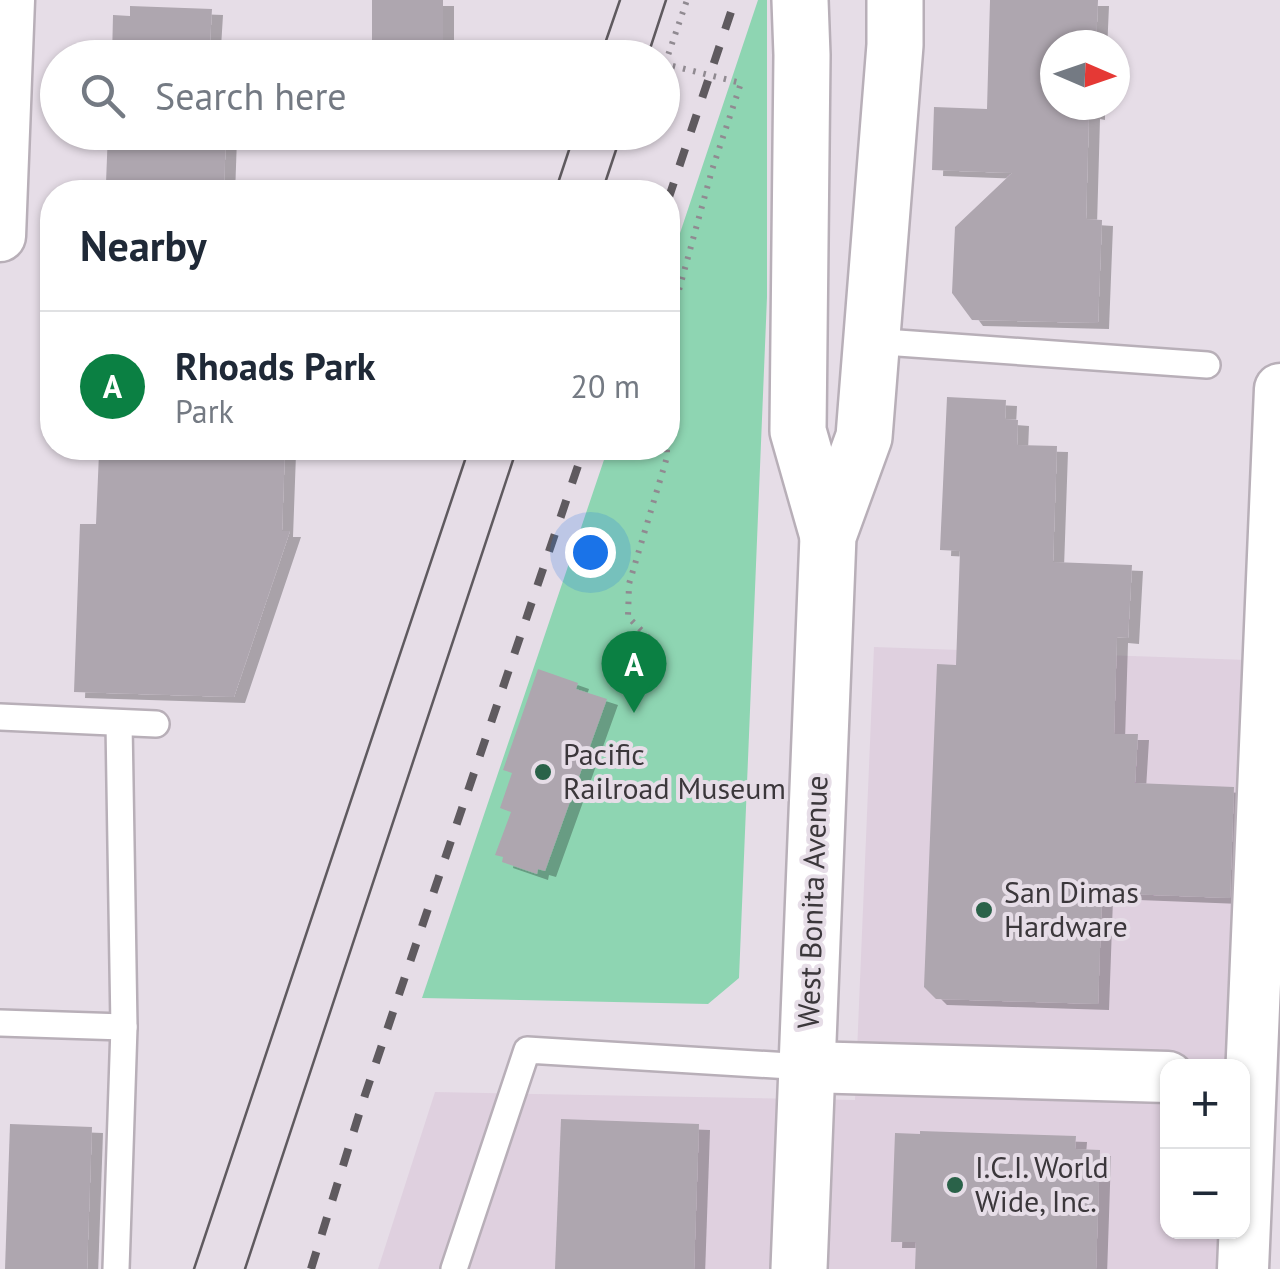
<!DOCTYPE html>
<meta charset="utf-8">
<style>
:root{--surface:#fff;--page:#f6f6f7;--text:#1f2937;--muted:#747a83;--line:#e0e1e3;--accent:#0b8043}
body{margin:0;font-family:"PT Sans",sans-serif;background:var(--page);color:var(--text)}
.controls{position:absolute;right:30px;bottom:30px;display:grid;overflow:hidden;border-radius:20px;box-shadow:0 2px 8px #0004}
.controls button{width:90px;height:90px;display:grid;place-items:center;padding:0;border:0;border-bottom:2px solid var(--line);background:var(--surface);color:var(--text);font:50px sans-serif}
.compass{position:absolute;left:1040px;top:30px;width:90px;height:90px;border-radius:50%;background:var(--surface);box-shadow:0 2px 8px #0004;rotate:92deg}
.you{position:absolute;left:590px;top:552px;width:35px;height:35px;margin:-25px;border:8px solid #fff;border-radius:50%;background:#1a73e8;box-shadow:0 0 0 15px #1a73e833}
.badge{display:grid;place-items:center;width:65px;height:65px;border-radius:50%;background:var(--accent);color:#fff;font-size:32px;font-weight:700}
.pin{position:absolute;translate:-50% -82px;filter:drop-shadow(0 2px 5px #0008)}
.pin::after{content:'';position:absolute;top:52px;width:35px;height:30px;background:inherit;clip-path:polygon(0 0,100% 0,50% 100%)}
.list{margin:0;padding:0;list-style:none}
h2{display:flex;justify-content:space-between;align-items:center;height:130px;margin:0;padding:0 40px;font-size:42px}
h2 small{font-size:32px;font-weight:400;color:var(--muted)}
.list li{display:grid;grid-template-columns:65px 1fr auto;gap:30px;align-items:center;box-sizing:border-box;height:150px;padding:0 40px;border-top:2px solid var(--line)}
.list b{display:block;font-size:38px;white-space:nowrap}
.list p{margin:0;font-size:32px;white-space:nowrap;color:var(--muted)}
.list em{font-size:32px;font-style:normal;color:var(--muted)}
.icon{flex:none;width:55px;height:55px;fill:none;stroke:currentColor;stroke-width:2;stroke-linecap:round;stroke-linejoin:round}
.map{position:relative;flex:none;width:1280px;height:1269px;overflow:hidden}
.search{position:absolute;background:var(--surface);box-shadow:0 2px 8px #0004;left:40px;top:40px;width:640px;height:110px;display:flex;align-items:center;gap:25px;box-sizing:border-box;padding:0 35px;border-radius:55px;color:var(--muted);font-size:38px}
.panel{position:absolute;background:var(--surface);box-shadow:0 2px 8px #0004;left:40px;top:180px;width:640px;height:280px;border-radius:40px}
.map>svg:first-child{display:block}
.built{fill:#dfd0df}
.green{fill:#8ed5b2}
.building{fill:#aea6af;filter:url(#shadow)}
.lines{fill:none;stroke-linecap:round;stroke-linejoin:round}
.lane-casing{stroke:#b8afb8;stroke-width:30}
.street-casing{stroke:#b8afb8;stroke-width:55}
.secondary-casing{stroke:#b8afb8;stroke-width:60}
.path{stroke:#908a91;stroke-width:6;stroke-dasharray:2.5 8;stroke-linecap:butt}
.lane{stroke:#fff;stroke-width:25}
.street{stroke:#fff;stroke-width:50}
.secondary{stroke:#fff;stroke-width:55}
.tram{stroke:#5f5a5f;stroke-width:2.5}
.rail{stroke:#5f5a5f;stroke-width:8;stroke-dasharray:18 18;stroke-linecap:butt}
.poi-dot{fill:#2a6249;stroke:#e6dde7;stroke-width:4}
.labels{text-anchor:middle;stroke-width:8;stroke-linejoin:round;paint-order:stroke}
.poi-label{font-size:30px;fill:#3b373b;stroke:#e6dde7;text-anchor:start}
.street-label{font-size:30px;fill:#3b373b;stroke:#e6dde7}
</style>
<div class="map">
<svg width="1280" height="1269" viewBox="0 0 1280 1269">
<defs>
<filter id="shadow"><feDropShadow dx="11" dy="6" stdDeviation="0" flood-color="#0004"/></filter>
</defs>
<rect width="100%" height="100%" fill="#e6dde7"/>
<path class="built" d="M 874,647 L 1248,660 L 1239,1066 L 1168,1066 L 1168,1232 L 1236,1232 L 1235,1269 L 378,1269 L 435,1092 L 855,1100 Z"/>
<path class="green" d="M 758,0 L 767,0 L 767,297 L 739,978 L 708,1004 L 422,998 L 608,448 L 668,448 L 668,269 Z"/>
<g class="building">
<rect x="372" y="0" width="71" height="40"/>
<path d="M 990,0 L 1098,0 L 1096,45 L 1055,45 L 1055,105 L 1094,105 L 1094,114 L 1089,113 L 1086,219 L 1102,220 L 1098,323 L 972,320 L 952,293 L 955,227 L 1012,173 L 932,170 L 934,107 L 987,109 Z"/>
<path d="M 130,6 L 212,9 L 209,58 L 112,58 L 113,15 L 130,16 Z"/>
<path d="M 108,132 L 226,132 L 224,189 L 106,183 Z"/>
<path d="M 947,397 L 1006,400 L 1005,419 L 1018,420 L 1017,445 L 1057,446 L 1053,562 L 1132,565 L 1128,638 L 1117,637 L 1114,734 L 1138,734 L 1135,783 L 1234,787 L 1230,898 L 1102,893 L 1098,1004 L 936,999 L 924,987 L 937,664 L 956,665 L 960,551 L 940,550 Z"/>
<path d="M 110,448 L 285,448 L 282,531 L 290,531 L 234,697 L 74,692 L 80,524 L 96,524 L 99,453 L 109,453 Z"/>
<path d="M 538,669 L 578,683 L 576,689 L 607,699 L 545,871 L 538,869 L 537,874 L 502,862 L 503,857 L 495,855 L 511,812 L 500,808 L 512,773 L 503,770 Z"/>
<path d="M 561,1119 L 699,1124 L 694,1269 L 555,1269 Z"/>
<path d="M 10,1124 L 92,1127 L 87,1269 L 5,1269 Z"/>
<path d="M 920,1131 L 1076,1136 L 1075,1149 L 1100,1150 L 1096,1269 L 915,1269 L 916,1242 L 891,1242 L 895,1133 L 920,1134 Z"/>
</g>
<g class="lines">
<defs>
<g id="lane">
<path d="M 870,341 L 1207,365"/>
<path d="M 0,717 L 156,724"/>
<path d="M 0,1023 L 124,1027"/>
<path d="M 116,1269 L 124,1027 L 119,723"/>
<path d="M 454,1269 L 527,1050 L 806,1067"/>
</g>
<g id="street">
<path d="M 0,236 L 9,0"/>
<path d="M 806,1067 L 1168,1077"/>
<path d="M 1243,1269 L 1280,389"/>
</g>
<g id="secondary">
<path d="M 800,0 L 802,55 L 798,431 L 828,536"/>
<path d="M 799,1269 L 828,536 L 864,437 L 895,45 L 895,0"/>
</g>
</defs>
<use href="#lane" class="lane-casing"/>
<use href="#street" class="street-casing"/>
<use href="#secondary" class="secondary-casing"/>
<g class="path">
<path d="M 668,330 L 712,170 L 741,83 L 665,64 L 687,0"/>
<path d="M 632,687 L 649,638 L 628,617 L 629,584 L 667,457 L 667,448"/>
</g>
<use href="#lane" class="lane"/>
<use href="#street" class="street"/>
<use href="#secondary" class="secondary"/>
<g class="tram">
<path d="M 600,58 L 620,0"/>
<path d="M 647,58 L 666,0"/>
<path d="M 555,192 L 575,132"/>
<path d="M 602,192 L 622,132"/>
<path d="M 194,1269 L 469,448"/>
<path d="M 245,1269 L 517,448"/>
</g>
<g class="rail">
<path d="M 668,200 L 735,0"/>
<path d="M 311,1269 L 365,1095 L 584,448"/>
</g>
</g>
<g class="poi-dot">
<circle cx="543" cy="772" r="10"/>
<circle cx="984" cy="910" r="10"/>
<circle cx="955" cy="1185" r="10"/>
</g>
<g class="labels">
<g class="poi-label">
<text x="563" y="765">Pacific<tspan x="563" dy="34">Railroad Museum</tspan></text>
<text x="1004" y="903">San Dimas<tspan x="1004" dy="34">Hardware</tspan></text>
<text x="975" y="1178">I.C.I. World<tspan x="975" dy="34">Wide, Inc.</tspan></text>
</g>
<g class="street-label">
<text transform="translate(813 902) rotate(-88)" y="10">West Bonita Avenue</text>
</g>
</g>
</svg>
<div class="controls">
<button>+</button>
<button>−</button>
</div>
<svg class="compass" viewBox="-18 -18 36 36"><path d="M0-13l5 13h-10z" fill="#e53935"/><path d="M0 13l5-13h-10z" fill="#747a83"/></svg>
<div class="you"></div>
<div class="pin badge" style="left:634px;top:713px">A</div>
<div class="search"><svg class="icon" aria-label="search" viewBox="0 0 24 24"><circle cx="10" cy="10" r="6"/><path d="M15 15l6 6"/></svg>Search here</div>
<section class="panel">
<h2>Nearby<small></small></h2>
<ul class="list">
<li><span class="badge">A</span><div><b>Rhoads Park</b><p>Park</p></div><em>20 m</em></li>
</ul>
</section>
</div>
